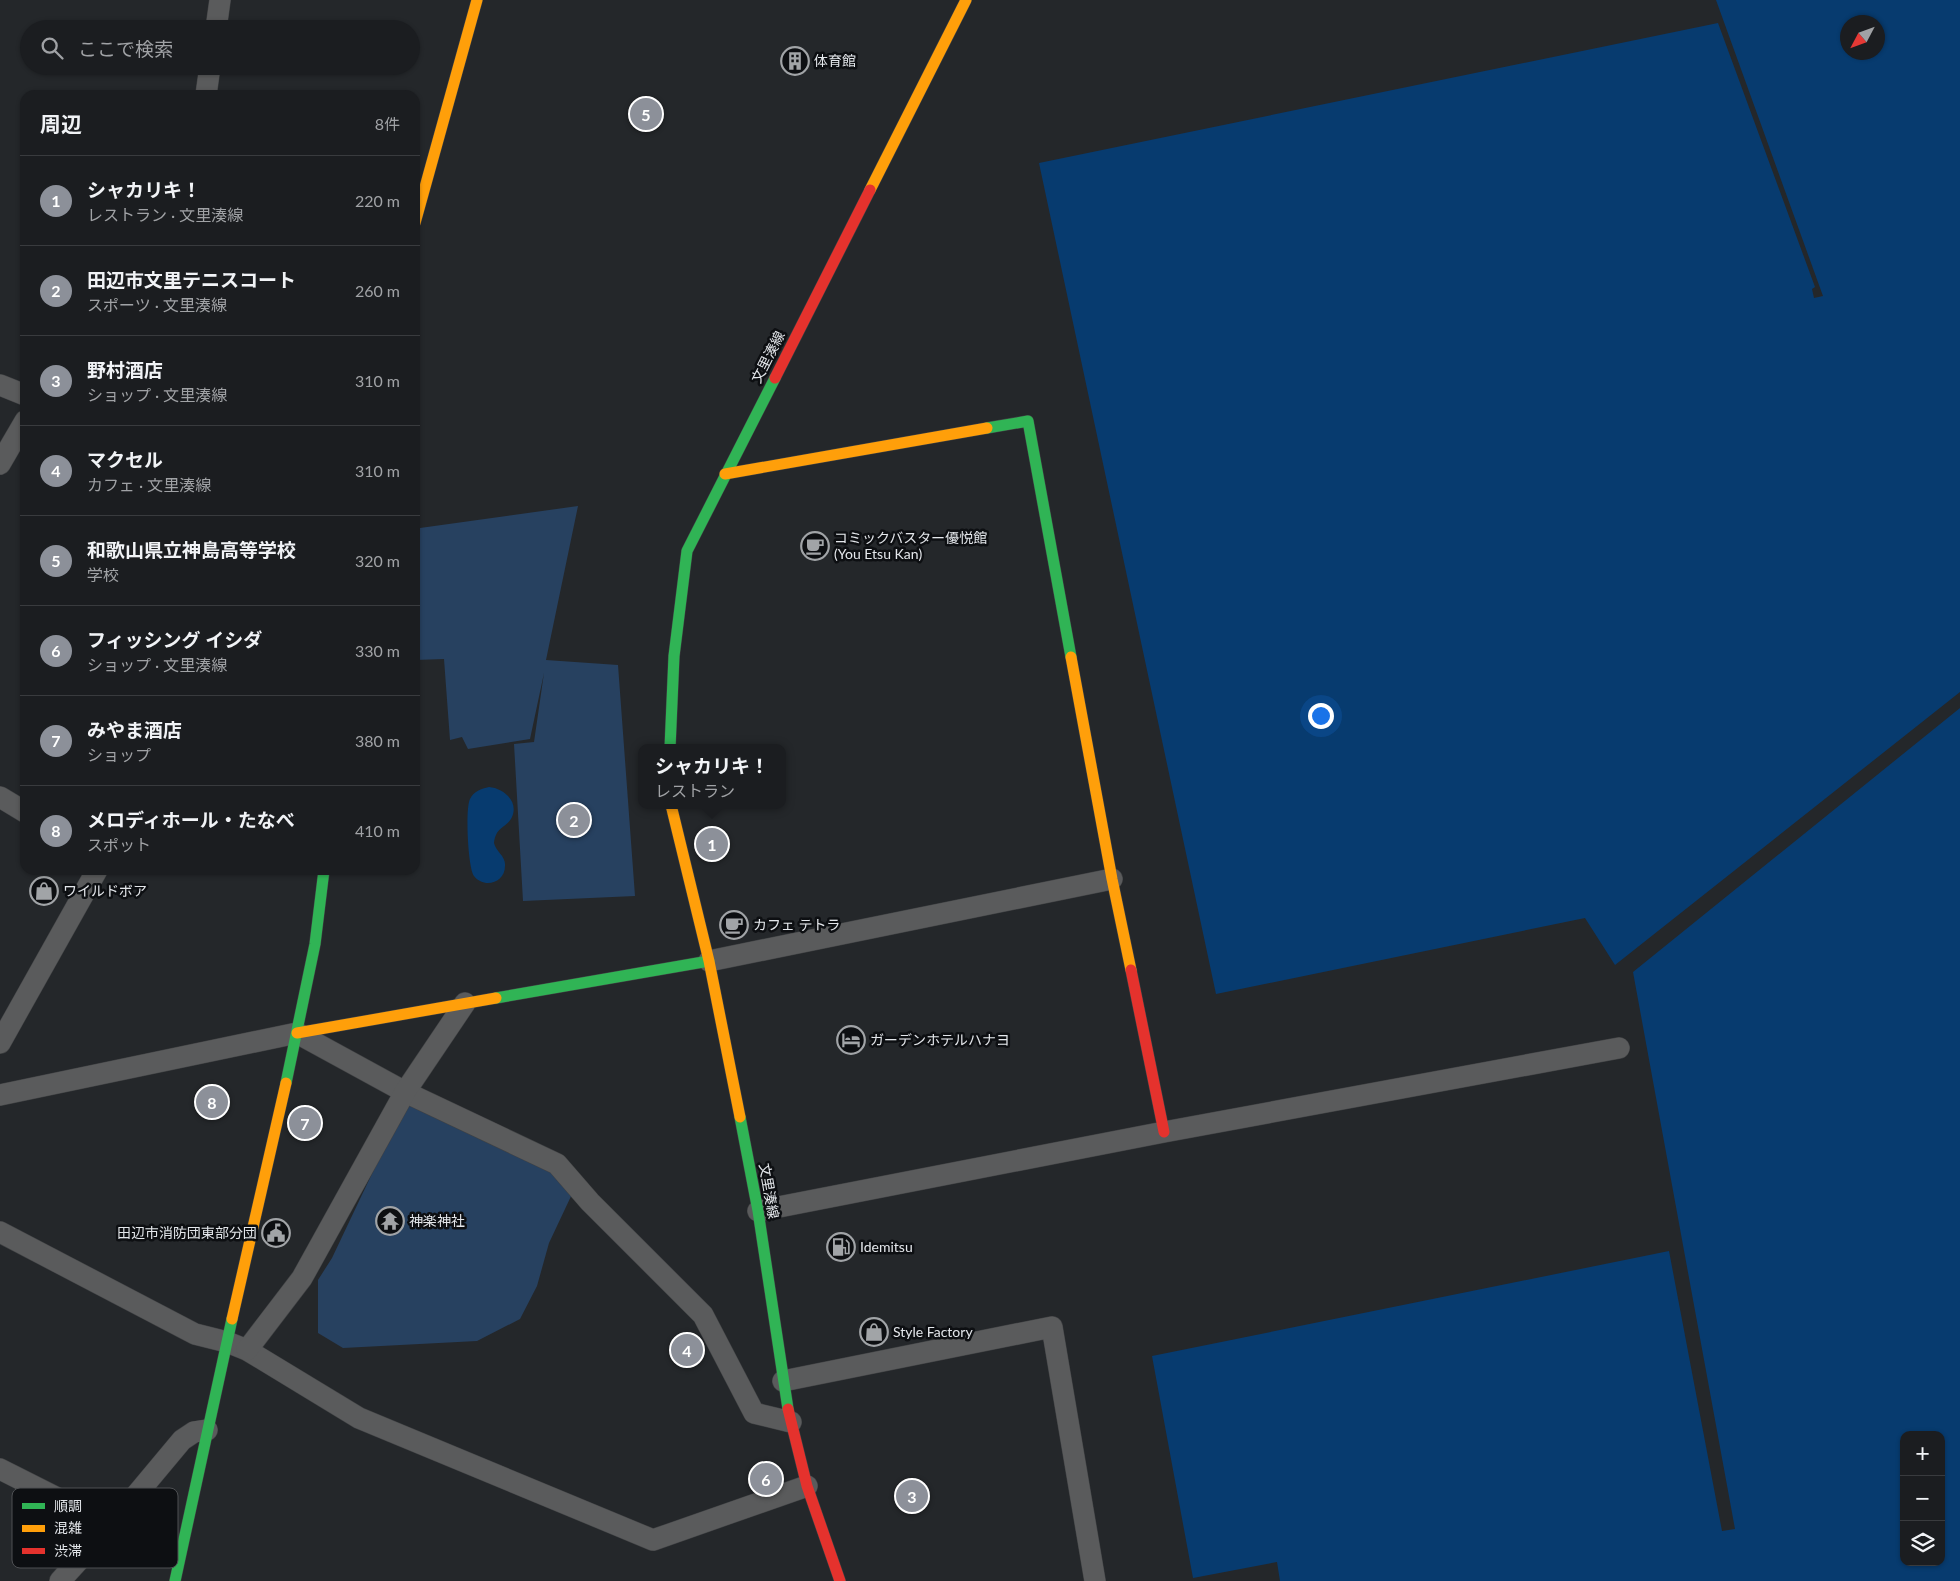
<!DOCTYPE html>
<html lang="ja">
<meta charset="utf-8">
<style>
:root{--surface:#1b1d20;--page:#282a2d;--text:#f1f3f6;--muted:#a0a2a5;--line:#393b3e;--accent:#8c9099}
body{margin:0;font-family:Lato,"Noto Sans JP",sans-serif;background:var(--page);color:var(--text)}
.controls{position:absolute;right:15px;bottom:15px;display:grid;overflow:hidden;border-radius:10px;box-shadow:0 1px 4px #0004}
.controls button{width:45px;height:45px;display:grid;place-items:center;padding:0;border:0;border-bottom:1px solid var(--line);background:var(--surface);color:var(--text);font:25px sans-serif}
.compass{position:absolute;left:1840px;top:15px;width:45px;height:45px;border-radius:50%;background:var(--surface);box-shadow:0 1px 4px #0004;rotate:229deg}
.you{position:absolute;left:1320px;top:715px;width:18px;height:18px;margin:-12px;border:4px solid #fff;border-radius:50%;background:#1a73e8;box-shadow:0 0 0 8px #1a73e833}
.badge{display:grid;place-items:center;width:32px;height:32px;border-radius:50%;background:var(--accent);color:#fff;font-size:16px;font-weight:700}
.pin{position:absolute;translate:-50% -50%;border:2px solid #fff;box-shadow:0 1px 5px #0006}
.popup{position:absolute;left:638px;top:744px;width:148px;height:65px;box-sizing:border-box;display:grid;place-content:center;border-radius:10px;background:var(--surface);filter:drop-shadow(0 1px 4px #0005);font-size:16px;white-space:nowrap;color:var(--muted)}
.popup b{font-size:19px;color:var(--text)}
.popup::after{content:'';position:absolute;left:50%;top:100%;margin-left:-10px;border:10px solid transparent;border-top-color:var(--surface)}
.list{margin:0;padding:0;list-style:none}
h2{display:flex;justify-content:space-between;align-items:center;height:65px;margin:0;padding:0 20px;font-size:21px}
h2 small{font-size:16px;font-weight:400;color:var(--muted)}
.list li{display:grid;grid-template-columns:32px 1fr auto;gap:15px;align-items:center;box-sizing:border-box;height:90px;padding:0 20px;border-top:1px solid var(--line)}
.list b{display:block;font-size:19px;white-space:nowrap}
.list p{margin:0;font-size:16px;white-space:nowrap;color:var(--muted)}
.list em{font-size:16px;font-style:normal;color:var(--muted)}
.icon{flex:none;width:28px;height:28px;fill:none;stroke:currentColor;stroke-width:2;stroke-linecap:round;stroke-linejoin:round}
.map{position:relative;flex:none;width:1960px;height:1581px;overflow:hidden}
.search{position:absolute;background:var(--surface);box-shadow:0 1px 4px #0004;left:20px;top:20px;width:400px;height:55px;display:flex;align-items:center;gap:12px;box-sizing:border-box;padding:0 18px;border-radius:28px;color:var(--muted);font-size:19px}
.panel{position:absolute;background:var(--surface);box-shadow:0 1px 4px #0004;left:20px;top:90px;width:400px;height:785px;border-radius:15px}
.map>svg:first-child{display:block}
.green{fill:#274160}
.water{fill:#073b6f;fill-rule:evenodd}
.lines{fill:none;stroke-linecap:round;stroke-linejoin:round}
.street-casing{stroke:#404244;stroke-width:22}
.fast-casing{stroke:#404244;stroke-width:12}
.slow-casing{stroke:#404244;stroke-width:12}
.jam-casing{stroke:#404244;stroke-width:12}
.street{stroke:#5a5b5c;stroke-width:21}
.fast{stroke:#30b455;stroke-width:11}
.slow{stroke:#ff9f0a;stroke-width:11}
.jam{stroke:#e5322d;stroke-width:11}
.labels{text-anchor:middle;stroke-width:5;stroke-linejoin:round;paint-order:stroke}
.poi-label{font-size:14px;fill:#e4e7eb;stroke:#0d0f12;text-anchor:start}
.street-label{font-size:14px;fill:#e4e7eb;stroke:#0d0f12}
.key{fill:#0d0f12;stroke:#4e5053;stroke-width:1}
.key-label{font-size:14px;fill:#e4e7eb}
</style>
<div class="map">
<svg width="1960" height="1581" viewBox="0 0 1960 1581">
<rect width="100%" height="100%" fill="#24272a"/>
<g class="green">
<path d="M 578,506 L 546,660 L 618,665 L 635,896 L 523,901 L 514,744 L 534,742 L 544,673 L 530,739 L 468,749 L 462,737 L 450,740 L 444,659 L 415,660 L 415,523 L 420,528 Z"/>
<path d="M 406,1102 L 545,1167 L 573,1192 L 549,1243 L 537,1286 L 520,1319 L 477,1341 L 343,1348 L 318,1333 L 318,1280 L 332,1258 Z"/>
</g>
<g class="water">
<path d="M 1716,0 L 1960,0 L 1960,692 L 1615,965 L 1585,918 L 1216,994 L 1039,163 L 1718,23 L 1815,287 L 1812,289 L 1814,298 L 1823,296 ZM 1848,22 L 1878,22 L 1878,52 L 1848,52 Z"/>
<path d="M 1960,708 L 1960,1581 L 1280,1581 L 1277,1562 L 1193,1578 L 1152,1356 L 1669,1251 L 1722,1531 L 1735,1529 L 1633,972 ZM 1904,1435 L 1941,1435 L 1941,1562 L 1904,1562 Z"/>
<path d="M 489,787 C 503,788 519,801 512,817 C 506,829 496,826 494,843 C 496,852 506,856 505,866 C 505,883 484,889 474,876 C 468,868 465,809 470,799 C 474,791 481,789 489,787 Z"/>
</g>
<g class="lines">
<defs>
<g id="street">
<path d="M 216,29 L 220,0"/>
<path d="M 206,95 L 210,66"/>
<path d="M 0,385 L 25,395"/>
<path d="M 0,464 L 25,421"/>
<path d="M 0,797 L 25,812"/>
<path d="M 709,961 L 1112,879"/>
<path d="M 0,1043 L 97,870"/>
<path d="M 0,1095 L 297,1033 L 405,1092 L 557,1164 L 590,1202 L 703,1315 L 754,1413 L 791,1422"/>
<path d="M 758,1211 L 1164,1132 L 1619,1048"/>
<path d="M 0,1232 L 195,1334 L 227,1342 L 247,1350 L 359,1418 L 653,1540 L 807,1486"/>
<path d="M 247,1350 L 302,1278 L 405,1092 L 465,1003"/>
<path d="M 783,1381 L 1052,1327 L 1095,1581"/>
<path d="M 0,1469 L 111,1525"/>
<path d="M 60,1581 L 111,1525 L 182,1440 L 194,1432 L 207,1430"/>
</g>
<g id="fast">
<path d="M 987,428 L 1028,421 L 1071,657"/>
<path d="M 670,748 L 674,656 L 687,551 L 775,378"/>
<path d="M 496,998 L 709,961"/>
<path d="M 286,1083 L 315,944 L 324,870"/>
<path d="M 740,1117 L 758,1211 L 788,1409"/>
<path d="M 175,1581 L 232,1319"/>
</g>
<g id="slow">
<path d="M 870,190 L 966,0"/>
<path d="M 415,223 L 477,0"/>
<path d="M 725,474 L 987,428"/>
<path d="M 1071,657 L 1112,879 L 1131,970"/>
<path d="M 671,805 L 709,961 L 740,1117"/>
<path d="M 297,1033 L 496,998"/>
<path d="M 232,1319 L 286,1083"/>
</g>
<g id="jam">
<path d="M 775,378 L 870,190"/>
<path d="M 1131,970 L 1164,1132"/>
<path d="M 788,1409 L 807,1486 L 840,1581"/>
</g>
</defs>
<use href="#street" class="street-casing"/>
<use href="#fast" class="fast-casing"/>
<use href="#slow" class="slow-casing"/>
<use href="#jam" class="jam-casing"/>
<use href="#street" class="street"/>
<use href="#fast" class="fast"/>
<use href="#slow" class="slow"/>
<use href="#jam" class="jam"/>
</g>
<defs>
<symbol id="building-ring" viewBox="-11 -11 22 22"><circle r="9.5" fill="#0d0f12" stroke="#a1a4a7" stroke-width="1.5"/><path d="M-4-6H4V6H1V3H-1V6H-4ZM-2.5-4.3h1.7v1.8h-1.7ZM.8-4.3h1.7v1.8H.8ZM-2.5-1h1.7V.8h-1.7ZM.8-1h1.7V.8H.8Z" fill="#a1a4a7"/></symbol>
<symbol id="cafe-ring" viewBox="-11 -11 22 22"><circle r="9.5" fill="#0d0f12" stroke="#a1a4a7" stroke-width="1.5"/><path d="M-5.5-4.5H6V0H3Q3 3.5 0 3.5H-2.5Q-5.5 3.5-5.5 0ZM3-3.2v2h1.7v-2ZM-6 4.5H4V6H-6Z" fill="#a1a4a7"/></symbol>
<symbol id="shop-ring" viewBox="-11 -11 22 22"><circle r="9.5" fill="#0d0f12" stroke="#a1a4a7" stroke-width="1.5"/><path d="M-5-2.5h2.3a2.7 3.5 0 0 1 5.4 0H5L5.5 6h-11ZM-1.5-2.5h3a1.5 2.3 0 0 0-3 0Z" fill="#a1a4a7"/></symbol>
<symbol id="hotel-ring" viewBox="-11 -11 22 22"><circle r="9.5" fill="#0d0f12" stroke="#a1a4a7" stroke-width="1.5"/><path d="M-6-4.5h1.5V1H6V5H4.5V3h-9V5H-6ZM-4 0a1.8 1.8 0 1 1 3.6 0ZM.5 0V-2.5h3Q6-2.5 6 0Z" fill="#a1a4a7"/></symbol>
<symbol id="temple-ring" viewBox="-11 -11 22 22"><circle r="9.5" fill="#0d0f12" stroke="#a1a4a7" stroke-width="1.5"/><path d="M0-6L5-2H3V0L6.5 2.5H4V6H1.5V3h-3V6H-4V2.5H-6.5L-3 0V-2H-5Z" fill="#a1a4a7"/></symbol>
<symbol id="civic-ring" viewBox="-11 -11 22 22"><circle r="9.5" fill="#0d0f12" stroke="#a1a4a7" stroke-width="1.5"/><path d="M-.6-6.5H3V-4.5H.6V-3L4-1V1h2V6H-6V1h2V-1L-.6-3ZM-1.2 2.5V6h2.4V2.5Z" fill="#a1a4a7"/></symbol>
<symbol id="fuel-ring" viewBox="-11 -11 22 22"><circle r="9.5" fill="#0d0f12" stroke="#a1a4a7" stroke-width="1.5"/><path d="M-5.5-6h7V0h2V4h1.3V-2.5L3-4.5l.8-.8L6-3V5H2.5V1h-1V6h-7ZM-4.2-4.7v3.2H.2V-4.7Z" fill="#a1a4a7"/></symbol>
</defs>
<g fill-rule="evenodd">
<use href="#building-ring" x="779" y="45" width="32" height="32"/>
<use href="#cafe-ring" x="799" y="530" width="32" height="32"/>
<use href="#shop-ring" x="28" y="875" width="32" height="32"/>
<use href="#cafe-ring" x="718" y="909" width="32" height="32"/>
<use href="#hotel-ring" x="835" y="1024" width="32" height="32"/>
<use href="#temple-ring" x="374" y="1205" width="32" height="32"/>
<use href="#civic-ring" x="260" y="1217" width="32" height="32"/>
<use href="#fuel-ring" x="825" y="1231" width="32" height="32"/>
<use href="#shop-ring" x="858" y="1316" width="32" height="32"/>
</g>
<g class="labels">
<g class="poi-label">
<text x="814" y="66">体育館</text>
<text x="834" y="543">コミックバスター優悦館<tspan x="834" dy="16">(You Etsu Kan)</tspan></text>
<text x="63" y="896">ワイルドボア</text>
<text x="753" y="930">カフェ テトラ</text>
<text x="870" y="1045">ガーデンホテルハナヨ</text>
<text x="409" y="1226">神楽神社</text>
<text x="257" y="1238" text-anchor="end">田辺市消防団東部分団</text>
<text x="860" y="1252">Idemitsu</text>
<text x="893" y="1337">Style Factory</text>
</g>
<g class="street-label">
<text transform="translate(768 357) rotate(-63)" y="5">文里湊線</text>
<text transform="translate(769 1191) rotate(80)" y="5">文里湊線</text>
</g>
</g>
<rect x="12" y="1488" width="166" height="80" rx="8" class="key"/>
<rect x="22" y="1503" width="23" height="6" fill="#30b455"/>
<rect x="22" y="1525" width="23" height="7" fill="#ff9f0a"/>
<rect x="22" y="1548" width="23" height="6" fill="#e5322d"/>
<g class="key-label">
<text x="54" y="1511">順調</text>
<text x="54" y="1533">混雑</text>
<text x="54" y="1556">渋滞</text>
</g>
</svg>
<div class="controls">
<button>+</button>
<button>−</button>
<button><svg class="icon" aria-label="layers" viewBox="0 0 24 24"><path d="M12 4l9 5-9 5-9-5zM3 14l9 5 9-5"/></svg></button>
</div>
<svg class="compass" viewBox="-18 -18 36 36"><path d="M0-13l5 13h-10z" fill="#e53935"/><path d="M0 13l5-13h-10z" fill="#a0a2a5"/></svg>
<div class="you"></div>
<div class="pin badge" style="left:712px;top:844px">1</div>
<div class="popup"><b>シャカリキ！</b>レストラン</div>
<div class="pin badge" style="left:574px;top:820px">2</div>
<div class="pin badge" style="left:912px;top:1496px">3</div>
<div class="pin badge" style="left:687px;top:1350px">4</div>
<div class="pin badge" style="left:646px;top:114px">5</div>
<div class="pin badge" style="left:766px;top:1479px">6</div>
<div class="pin badge" style="left:305px;top:1123px">7</div>
<div class="pin badge" style="left:212px;top:1102px">8</div>
<div class="search"><svg class="icon" aria-label="search" viewBox="0 0 24 24"><circle cx="10" cy="10" r="6"/><path d="M15 15l6 6"/></svg>ここで検索</div>
<section class="panel">
<h2>周辺<small>8件</small></h2>
<ul class="list">
<li><span class="badge">1</span><div><b>シャカリキ！</b><p>レストラン · 文里湊線</p></div><em>220 m</em></li>
<li><span class="badge">2</span><div><b>田辺市文里テニスコート</b><p>スポーツ · 文里湊線</p></div><em>260 m</em></li>
<li><span class="badge">3</span><div><b>野村酒店</b><p>ショップ · 文里湊線</p></div><em>310 m</em></li>
<li><span class="badge">4</span><div><b>マクセル</b><p>カフェ · 文里湊線</p></div><em>310 m</em></li>
<li><span class="badge">5</span><div><b>和歌山県立神島高等学校</b><p>学校</p></div><em>320 m</em></li>
<li><span class="badge">6</span><div><b>フィッシング イシダ</b><p>ショップ · 文里湊線</p></div><em>330 m</em></li>
<li><span class="badge">7</span><div><b>みやま酒店</b><p>ショップ</p></div><em>380 m</em></li>
<li><span class="badge">8</span><div><b>メロディホール・たなべ</b><p>スポット</p></div><em>410 m</em></li>
</ul>
</section>
</div>
